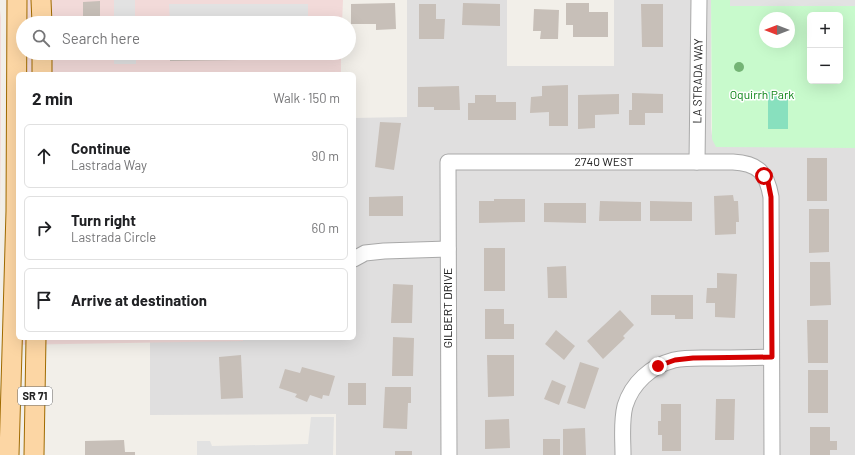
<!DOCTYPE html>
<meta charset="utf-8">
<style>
:root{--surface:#fff;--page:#f2f2f2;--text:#202124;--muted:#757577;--line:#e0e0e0}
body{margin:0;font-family:Barlow,sans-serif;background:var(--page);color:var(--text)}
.controls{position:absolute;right:12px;top:12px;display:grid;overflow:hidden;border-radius:6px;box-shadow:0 4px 16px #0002}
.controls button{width:36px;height:36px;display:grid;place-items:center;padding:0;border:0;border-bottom:1px solid var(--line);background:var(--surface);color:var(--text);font:20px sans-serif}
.compass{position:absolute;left:759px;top:12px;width:36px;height:36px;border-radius:50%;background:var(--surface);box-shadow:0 4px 16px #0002;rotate:270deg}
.stop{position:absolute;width:12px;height:12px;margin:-9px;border:3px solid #d40000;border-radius:50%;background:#fff}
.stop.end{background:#d40000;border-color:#fff;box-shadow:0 1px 4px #0008}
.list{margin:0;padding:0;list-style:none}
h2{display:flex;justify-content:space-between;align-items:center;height:52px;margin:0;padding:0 16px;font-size:17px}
h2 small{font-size:13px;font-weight:400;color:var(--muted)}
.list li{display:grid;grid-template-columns:26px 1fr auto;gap:12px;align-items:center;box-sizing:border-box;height:64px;margin:0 8px 8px;padding:0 8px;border:1px solid var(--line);border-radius:6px}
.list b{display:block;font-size:15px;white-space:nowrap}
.list p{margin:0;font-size:13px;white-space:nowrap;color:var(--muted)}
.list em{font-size:13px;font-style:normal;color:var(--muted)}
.icon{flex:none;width:22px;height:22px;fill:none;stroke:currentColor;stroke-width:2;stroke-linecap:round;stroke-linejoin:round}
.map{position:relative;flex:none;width:855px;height:455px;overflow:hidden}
.search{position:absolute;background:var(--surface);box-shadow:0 4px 16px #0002;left:16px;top:16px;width:340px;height:44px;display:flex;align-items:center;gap:10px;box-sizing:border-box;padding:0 14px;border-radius:22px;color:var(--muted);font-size:15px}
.panel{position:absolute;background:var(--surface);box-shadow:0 4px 16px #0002;left:16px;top:72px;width:340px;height:268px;border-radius:6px}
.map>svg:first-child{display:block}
.residential{fill:#e0dfdf}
.commercial{fill:#f2dad9}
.park{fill:#c8facc;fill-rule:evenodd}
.pitch{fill:#88e0be}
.parking{fill:#e2e2e2}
.building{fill:#c7bfb8}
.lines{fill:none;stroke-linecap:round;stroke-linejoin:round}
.minor-casing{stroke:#a9a9a9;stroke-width:17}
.major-casing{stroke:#a06b00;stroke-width:21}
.minor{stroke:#fff;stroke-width:15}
.major{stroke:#fcd6a4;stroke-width:19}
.tree{fill:#74b475}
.route{stroke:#d40000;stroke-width:5}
.labels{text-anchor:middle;stroke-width:3;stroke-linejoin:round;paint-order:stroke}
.shield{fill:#fff;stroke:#646464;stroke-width:1}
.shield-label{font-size:11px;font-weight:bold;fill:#222}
.street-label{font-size:12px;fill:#222;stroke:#fff}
.park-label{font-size:12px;fill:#0c8416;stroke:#fff}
</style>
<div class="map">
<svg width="855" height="455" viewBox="0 0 855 455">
<rect width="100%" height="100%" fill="#f2efe9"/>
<path class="residential" d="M 407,0 L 507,0 L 507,66 L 614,66 L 614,0 L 711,0 L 711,128 L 712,136 L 855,148 L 855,455 L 336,455 L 336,414 L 150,415 L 150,338 L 354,338 L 354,118 L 407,117 Z"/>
<g class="commercial">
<path d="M 6,0 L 343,0 L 342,23 L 23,23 L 23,53 L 341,53 L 341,74 L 18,74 L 18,338 L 243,338 L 243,341 L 9,345 Z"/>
<path d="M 0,10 L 1,18 L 1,132 L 0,218 Z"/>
</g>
<path class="park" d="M 711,0 L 855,0 L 855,148 L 716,147 L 712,139 ZM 810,15 L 840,15 L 840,81 L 810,81 ZM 765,18 L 789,18 L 789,42 L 765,42 Z"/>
<rect class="pitch" x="768" y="92" width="20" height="37"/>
<g class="parking">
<rect x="114" y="0" width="21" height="23"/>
<rect x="730" y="0" width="125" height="6"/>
<path d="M 169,4 L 308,4 L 308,21 L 170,22 Z"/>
<rect x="114" y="53" width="22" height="11"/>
<path d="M 311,417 L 334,417 L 333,455 L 197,455 L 197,441 L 210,441 L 212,446 L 308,444 Z"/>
</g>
<g class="building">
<path d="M 100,1 L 100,23 L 83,23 L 83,2 Z"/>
<path d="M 395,3 L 396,29 L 376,30 L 376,24 L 351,24 L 351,4 Z"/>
<path d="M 463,3 L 500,4 L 500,26 L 462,25 Z"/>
<path d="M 566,3 L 589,3 L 589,12 L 608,12 L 608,37 L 573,37 L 573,25 L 566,25 Z"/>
<path d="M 419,4 L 436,4 L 436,19 L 445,19 L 444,39 L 419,39 Z"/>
<path d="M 641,4 L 663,4 L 663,47 L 642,47 Z"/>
<path d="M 534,9 L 559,10 L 558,39 L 540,39 L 541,31 L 533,31 Z"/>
<rect x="137" y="18" width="29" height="5"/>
<path d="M 308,21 L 308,23 L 199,23 L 199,22 Z"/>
<rect x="137" y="53" width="29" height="4"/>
<path d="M 170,53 L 308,53 L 308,59 L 170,61 Z"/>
<path d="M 568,85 L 568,126 L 549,126 L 549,112 L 530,113 L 531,97 L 542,96 L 542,86 Z"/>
<path d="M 459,86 L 460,110 L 434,110 L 434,107 L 418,107 L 418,87 Z"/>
<path d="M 632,93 L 663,94 L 663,113 L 645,113 L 645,125 L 629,125 L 629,110 L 632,110 Z"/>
<path d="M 619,94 L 619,114 L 595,115 L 595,128 L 578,129 L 578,95 Z"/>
<path d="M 475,95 L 496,95 L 496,102 L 516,102 L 516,120 L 468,120 L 468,103 L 475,103 Z"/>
<path d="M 380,122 L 401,123 L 394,170 L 375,167 Z"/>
<rect x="807" y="158" width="20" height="43"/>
<path d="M 733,195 L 734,201 L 738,201 L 739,222 L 736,222 L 736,234 L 715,235 L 714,196 Z"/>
<path d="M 403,196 L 403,216 L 369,216 L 369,197 Z"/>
<path d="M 494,199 L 525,199 L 525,222 L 479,223 L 479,201 L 494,201 Z"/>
<path d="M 600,201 L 641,202 L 641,221 L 599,221 Z"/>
<path d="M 650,201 L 692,202 L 692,221 L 650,221 Z"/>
<path d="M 544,203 L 586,203 L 586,223 L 544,222 Z"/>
<path d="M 809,209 L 829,209 L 829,252 L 809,253 Z"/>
<rect x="484" y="248" width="21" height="43"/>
<path d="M 810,262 L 830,262 L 831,305 L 810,306 Z"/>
<path d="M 566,266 L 567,298 L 548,298 L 547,267 Z"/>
<path d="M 717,273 L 737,274 L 735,318 L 715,317 L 715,303 L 706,303 L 707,288 L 717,288 Z"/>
<path d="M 393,284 L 413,285 L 412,323 L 391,323 Z"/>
<path d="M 651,295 L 693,295 L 693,319 L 675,319 L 675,315 L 651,315 Z"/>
<path d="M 485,309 L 504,309 L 504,324 L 514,324 L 514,339 L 485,339 Z"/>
<path d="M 620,310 L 634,325 L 623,336 L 625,338 L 603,359 L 587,341 Z"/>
<path d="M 807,320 L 828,320 L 828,363 L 808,363 Z"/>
<path d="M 556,330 L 575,346 L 564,360 L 545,344 Z"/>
<path d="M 393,337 L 414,338 L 413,376 L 392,376 Z"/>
<path d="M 241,355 L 243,398 L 221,399 L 219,357 Z"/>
<path d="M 487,355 L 514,355 L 514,396 L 488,397 Z"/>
<path d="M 580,362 L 599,368 L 585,409 L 567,403 Z"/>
<path d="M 302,367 L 335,376 L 329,396 L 323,395 L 322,399 L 310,395 L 307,402 L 295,397 L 297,394 L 279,388 L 285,369 L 300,373 Z"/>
<rect x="808" y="370" width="20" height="43"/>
<path d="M 552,380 L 566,386 L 559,405 L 544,399 Z"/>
<rect x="348" y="383" width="18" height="22"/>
<path d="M 385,387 L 411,387 L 411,403 L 408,403 L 407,429 L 383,428 Z"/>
<path d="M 716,399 L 735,399 L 734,440 L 715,440 Z"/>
<path d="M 661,404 L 681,404 L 681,451 L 662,451 L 662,435 L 658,435 L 658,421 L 661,421 Z"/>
<path d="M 509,419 L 510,448 L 485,449 L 485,420 Z"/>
<path d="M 810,427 L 830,427 L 830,441 L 837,441 L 837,450 L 830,450 L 830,455 L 810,455 Z"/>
<path d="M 585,428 L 586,455 L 563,455 L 563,429 Z"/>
<rect x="543" y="439" width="17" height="16"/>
<path d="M 124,440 L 125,452 L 135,452 L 135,455 L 85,455 L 85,441 Z"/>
<rect x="395" y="451" width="17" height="4"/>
</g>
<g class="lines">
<defs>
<g id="minor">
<path d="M 697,162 L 699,0"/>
<path d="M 354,259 L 365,253 L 384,251 L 448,249"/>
<path d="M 449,455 L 448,162 L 733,162 C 758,163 767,173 771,197 L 772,455"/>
<path d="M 623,455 C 623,439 621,422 625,406 C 632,383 651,366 674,360 C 687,357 703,358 716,358 C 735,358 753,358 771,357"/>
</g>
<g id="major">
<path d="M 41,0 L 42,23"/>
<path d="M 42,53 L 42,74"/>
<path d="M 9,455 L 16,211 L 17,0"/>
<path d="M 34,455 L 36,338"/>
</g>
</defs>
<use href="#minor" class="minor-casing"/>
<use href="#major" class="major-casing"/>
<use href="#minor" class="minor"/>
<use href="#major" class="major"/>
</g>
<circle class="tree" cx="739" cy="67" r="5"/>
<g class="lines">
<path class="route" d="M 658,366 L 675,360 L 693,358 L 772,357 L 771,197 L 768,182 L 764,176"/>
</g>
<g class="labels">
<rect class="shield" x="18" y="387" width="34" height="18" rx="3"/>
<g class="shield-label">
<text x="35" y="400">SR 71</text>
</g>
<g class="street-label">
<text transform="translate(698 81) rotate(-89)" y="4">LA STRADA WAY</text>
<text x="604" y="166">2740 WEST</text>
<text transform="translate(448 308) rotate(-90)" y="4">GILBERT DRIVE</text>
</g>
<g class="park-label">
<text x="762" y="99">Oquirrh Park</text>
</g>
</g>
</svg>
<div class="controls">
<button>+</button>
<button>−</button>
</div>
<svg class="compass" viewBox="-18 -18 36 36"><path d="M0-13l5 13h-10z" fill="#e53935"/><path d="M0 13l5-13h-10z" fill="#757577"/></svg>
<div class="stop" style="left:764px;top:176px"></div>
<div class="stop end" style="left:658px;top:366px"></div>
<div class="search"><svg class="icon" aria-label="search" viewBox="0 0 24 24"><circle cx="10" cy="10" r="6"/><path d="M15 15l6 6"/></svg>Search here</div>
<section class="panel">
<h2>2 min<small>Walk · 150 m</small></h2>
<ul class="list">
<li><svg class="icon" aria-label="ahead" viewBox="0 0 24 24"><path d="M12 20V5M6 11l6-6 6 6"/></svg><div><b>Continue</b><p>Lastrada Way</p></div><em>90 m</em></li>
<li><svg class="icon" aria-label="right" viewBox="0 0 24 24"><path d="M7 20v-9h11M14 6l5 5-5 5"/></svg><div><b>Turn right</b><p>Lastrada Circle</p></div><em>60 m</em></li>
<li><svg class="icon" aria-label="arrive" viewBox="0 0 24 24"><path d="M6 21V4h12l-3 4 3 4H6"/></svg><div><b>Arrive at destination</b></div></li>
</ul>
</section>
</div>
